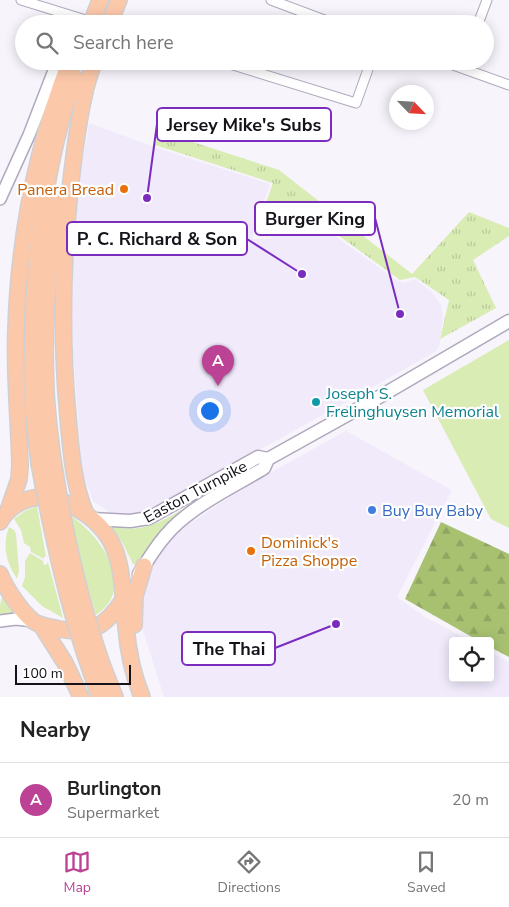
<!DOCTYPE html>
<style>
:root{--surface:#fff;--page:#f6f6f6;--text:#222;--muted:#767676;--line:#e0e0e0;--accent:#bb4295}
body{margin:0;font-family:"Nunito Sans",sans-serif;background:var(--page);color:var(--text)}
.controls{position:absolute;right:15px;bottom:15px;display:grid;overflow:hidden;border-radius:5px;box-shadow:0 2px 12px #0003}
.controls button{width:45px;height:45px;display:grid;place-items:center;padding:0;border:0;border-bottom:1px solid var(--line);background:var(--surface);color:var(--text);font:25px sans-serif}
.compass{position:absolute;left:389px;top:85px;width:45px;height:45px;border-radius:50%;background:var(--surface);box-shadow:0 2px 12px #0003;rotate:115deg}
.scale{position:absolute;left:15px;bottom:12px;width:116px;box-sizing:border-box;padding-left:5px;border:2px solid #151219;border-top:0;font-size:14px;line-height:18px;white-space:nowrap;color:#151219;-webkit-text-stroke:4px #fff;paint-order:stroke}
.you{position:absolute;left:209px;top:410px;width:18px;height:18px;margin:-12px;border:4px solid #fff;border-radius:50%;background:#1a73e8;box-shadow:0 0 0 8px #1a73e833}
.badge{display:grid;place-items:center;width:32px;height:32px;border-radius:50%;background:var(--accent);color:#fff;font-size:16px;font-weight:700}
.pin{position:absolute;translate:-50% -41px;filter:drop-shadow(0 1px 2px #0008)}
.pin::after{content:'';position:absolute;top:26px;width:18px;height:15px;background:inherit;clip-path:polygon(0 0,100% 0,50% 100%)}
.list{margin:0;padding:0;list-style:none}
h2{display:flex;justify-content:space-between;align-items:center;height:65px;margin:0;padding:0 20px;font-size:21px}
h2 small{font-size:16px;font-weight:400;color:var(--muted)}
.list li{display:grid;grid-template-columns:32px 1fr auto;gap:15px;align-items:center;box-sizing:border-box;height:75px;padding:0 20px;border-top:1px solid var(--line)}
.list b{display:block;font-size:19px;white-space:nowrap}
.list p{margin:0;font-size:16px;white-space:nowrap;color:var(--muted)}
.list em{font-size:16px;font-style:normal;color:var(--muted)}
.icon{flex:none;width:28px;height:28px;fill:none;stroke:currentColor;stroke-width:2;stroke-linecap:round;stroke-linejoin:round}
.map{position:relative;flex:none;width:509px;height:697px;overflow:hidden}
.search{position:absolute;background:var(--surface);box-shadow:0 2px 12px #0003;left:15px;right:15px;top:15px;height:55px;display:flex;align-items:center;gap:12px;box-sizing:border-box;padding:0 18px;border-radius:28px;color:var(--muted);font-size:19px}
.sheet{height:140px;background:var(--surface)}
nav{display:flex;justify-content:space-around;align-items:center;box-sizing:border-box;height:70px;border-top:1px solid var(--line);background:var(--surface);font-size:14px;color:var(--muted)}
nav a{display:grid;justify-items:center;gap:2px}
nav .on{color:var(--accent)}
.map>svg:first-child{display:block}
.built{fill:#f0eafb}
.grass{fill:#d9ecb4}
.forest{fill:url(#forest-firs)}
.park{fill:url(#park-tufts)}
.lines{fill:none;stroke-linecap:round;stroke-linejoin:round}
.minor-casing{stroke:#b0a9bd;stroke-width:11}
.tertiary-casing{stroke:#b0a9bd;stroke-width:14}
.secondary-casing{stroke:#b0a9bd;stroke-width:15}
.trunk-casing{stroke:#d0d0d1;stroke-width:18}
.minor{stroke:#fff;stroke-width:9}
.tertiary{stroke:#fff;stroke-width:11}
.secondary{stroke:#fff;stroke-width:12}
.trunk{stroke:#fcc8aa;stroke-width:15}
.trunk-bridge-casing{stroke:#d0d0d1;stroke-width:18;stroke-linecap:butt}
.trunk-bridge{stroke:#fcc8aa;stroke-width:15}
.food-dot{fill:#e8710a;stroke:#fff;stroke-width:2}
.culture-dot{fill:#0f9aa8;stroke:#fff;stroke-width:2}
.shop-dot{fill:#3f7fe0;stroke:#fff;stroke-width:2}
.labels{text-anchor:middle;stroke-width:4.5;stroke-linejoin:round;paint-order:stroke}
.food-label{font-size:16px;fill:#c56008;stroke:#fff;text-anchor:end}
.culture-label{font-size:16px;fill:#0d838f;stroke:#fff;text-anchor:start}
.street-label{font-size:16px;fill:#151219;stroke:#fff}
.shop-label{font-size:16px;fill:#366cbe;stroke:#fff;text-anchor:start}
.leader{fill:none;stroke:#7b2cbf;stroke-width:2}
.callout-dot{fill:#7b2cbf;stroke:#fff;stroke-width:2}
.callout{fill:#fff;stroke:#7b2cbf;stroke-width:2}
.callout-label{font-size:18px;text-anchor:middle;font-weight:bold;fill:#151219}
</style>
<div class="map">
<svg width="509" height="697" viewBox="0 0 509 697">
<defs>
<pattern id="forest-firs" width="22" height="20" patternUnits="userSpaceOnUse" patternTransform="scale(1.25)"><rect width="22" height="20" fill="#a7c171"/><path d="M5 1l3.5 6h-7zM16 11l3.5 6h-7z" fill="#8fa561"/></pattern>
<pattern id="park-tufts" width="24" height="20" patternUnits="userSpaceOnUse" patternTransform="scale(1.25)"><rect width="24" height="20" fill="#d9ecb4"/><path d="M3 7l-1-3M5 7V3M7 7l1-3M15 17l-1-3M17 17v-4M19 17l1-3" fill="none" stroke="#b9c99a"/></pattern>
</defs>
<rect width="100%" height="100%" fill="#f7f4fc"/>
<g class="built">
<path d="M 89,123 L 160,149 L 270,184 L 252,239 L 270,239 L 277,223 L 290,221 L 320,225 L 396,280 L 404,283 L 415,279 L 432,292 L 441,305 L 443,317 L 439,347 L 435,352 L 258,451 L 155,506 L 141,512 L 113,515 L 93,501 L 82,472 L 73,351 L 70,240 Z"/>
<path d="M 346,431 L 452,490 L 397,597 L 425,617 L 470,641 L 453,641 L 453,678 L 490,678 L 490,652 L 509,662 L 509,697 L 164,697 L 139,618 L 150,568 L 175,534 L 241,489 Z"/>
</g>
<g class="grass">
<path d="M 509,340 L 509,528 L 491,519 L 423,390 Z"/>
<path d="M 37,506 L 46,557 L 44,556 L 44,559 L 31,552 L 30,547 L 24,543 L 21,530 L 14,519 L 25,511 Z"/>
<path d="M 188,506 L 189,508 L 160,535 L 136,565 L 133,564 L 122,542 L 112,528 L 112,526 C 142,535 164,520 188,506 Z"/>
<path d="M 71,516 C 101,537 138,586 96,615 L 82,566 Z"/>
<path d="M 9,527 L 14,530 L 16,534 L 19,571 L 17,579 C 6,562 2,546 9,527 Z"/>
<path d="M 30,553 L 43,561 L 44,565 L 47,564 L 48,562 L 63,618 L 42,606 L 22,586 L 25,577 L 25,561 Z"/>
<path d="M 2,597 L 4,597 L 20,614 L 0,615 L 0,605 Z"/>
</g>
<path class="forest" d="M 441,522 L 509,554 L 509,657 L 490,647 L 490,641 L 479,641 L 405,599 Z"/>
<path class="park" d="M 159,131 L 279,170 L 412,274 L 469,212 L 509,228 L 509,236 L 473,260 L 496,308 L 440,339 L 449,300 L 415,277 L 400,280 L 320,222 L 286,218 L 273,223 L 268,237 L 256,231 L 273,183 L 155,145 Z"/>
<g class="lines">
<defs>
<g id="minor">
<path d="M 21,0 L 92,22"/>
<path d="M 271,0 L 335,24"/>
<path d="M 478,24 L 487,0"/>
<path d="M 220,61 L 356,103 L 371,61"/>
<path d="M 442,61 L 509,85"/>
</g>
<g id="tertiary">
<path d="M 0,199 L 29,135 L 53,73"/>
<path d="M 0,621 L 16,619 L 34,621"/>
</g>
<g id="secondary">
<path d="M 92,519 L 130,521 L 149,518 L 258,457 L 268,459"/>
<path d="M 139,574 C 152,553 165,532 185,517 C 209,497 238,484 264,468 L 268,459 L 374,400 L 509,321"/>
</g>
<g id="trunk">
<path d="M 91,24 L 100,0"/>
<path d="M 109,24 L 119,0"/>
<path d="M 85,92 C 77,124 74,157 70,189 C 62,266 61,341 68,417 C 71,450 73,484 86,514"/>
<path d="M 82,100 L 94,61"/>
<path d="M 53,460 C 50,437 47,414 46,391 C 43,327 48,261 60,197"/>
<path d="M 39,463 C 37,443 34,423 33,403 C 31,380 32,357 33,335 C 34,248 47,160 74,77"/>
<path d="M 8,511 L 19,479 L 20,466 C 19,420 14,374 16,329 C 19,236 36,147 70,61"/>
<path d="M 0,522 C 7,508 24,498 40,497 C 53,496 65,502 76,508 C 127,537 120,576 126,627 C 128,651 133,675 142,697"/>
<path d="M 0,574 C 6,589 21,611 33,621 C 40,626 51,627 59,629 C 92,635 105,627 123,600"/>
<path d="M 41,625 L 65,663 L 81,697"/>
<path d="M 134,625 L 135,596 L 144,566"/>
<path d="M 103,667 L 115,697"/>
<path d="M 91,672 L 100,697"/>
</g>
</defs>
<use href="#minor" class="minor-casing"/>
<use href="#tertiary" class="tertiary-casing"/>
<use href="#secondary" class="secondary-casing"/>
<use href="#trunk" class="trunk-casing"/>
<use href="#minor" class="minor"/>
<use href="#tertiary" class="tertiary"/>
<use href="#secondary" class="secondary"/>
<use href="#trunk" class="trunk"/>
<defs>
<g id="trunk-bridge">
<path d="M 53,460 C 64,531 79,599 103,667"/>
<path d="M 39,463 C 52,535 67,604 91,672"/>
</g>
</defs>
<use href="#trunk-bridge" class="trunk-bridge-casing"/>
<use href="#trunk-bridge" class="trunk-bridge"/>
</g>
<g class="food-dot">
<circle cx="124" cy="189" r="5"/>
<circle cx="251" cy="551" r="5"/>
</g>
<circle class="culture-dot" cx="316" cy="402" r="5"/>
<circle class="shop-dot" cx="372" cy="510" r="5"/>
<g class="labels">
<g class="food-label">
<text x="114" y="195">Panera Bread</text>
<text x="261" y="548" text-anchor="start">Dominick's<tspan x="261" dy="18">Pizza Shoppe</tspan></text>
</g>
<g class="culture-label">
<text x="326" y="399">Joseph S.<tspan x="326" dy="18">Frelinghuysen Memorial</tspan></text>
</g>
<g class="street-label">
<text transform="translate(195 491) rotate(-28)" y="6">Easton Turnpike</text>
</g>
<g class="shop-label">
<text x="382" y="516">Buy Buy Baby</text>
</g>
</g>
<path class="leader" d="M147 198L157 124M400 314L375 218M302 274L247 239M336 624L275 648"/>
<g class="callout-dot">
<circle cx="147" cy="198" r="5"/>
<circle cx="400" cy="314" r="5"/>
<circle cx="302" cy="274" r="5"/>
<circle cx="336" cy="624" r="5"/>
</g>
<g class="callout">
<rect x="157" y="108" width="174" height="33" rx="5"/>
<rect x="255" y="202" width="120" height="33" rx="5"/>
<rect x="67" y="222" width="180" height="33" rx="5"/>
<rect x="182" y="632" width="93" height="33" rx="5"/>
</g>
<g class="callout-label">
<text x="244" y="131">Jersey Mike's Subs</text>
<text x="315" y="225">Burger King</text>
<text x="157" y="245">P. C. Richard &amp; Son</text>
<text x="229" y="655">The Thai</text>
</g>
</svg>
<div class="controls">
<button><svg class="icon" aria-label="locate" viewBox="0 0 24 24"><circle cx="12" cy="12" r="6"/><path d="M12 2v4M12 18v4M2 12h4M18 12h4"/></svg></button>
</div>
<svg class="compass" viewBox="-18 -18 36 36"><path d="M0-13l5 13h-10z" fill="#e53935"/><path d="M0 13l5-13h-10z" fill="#767676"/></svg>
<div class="scale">100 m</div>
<div class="you"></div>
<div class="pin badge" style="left:218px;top:386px">A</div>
<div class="search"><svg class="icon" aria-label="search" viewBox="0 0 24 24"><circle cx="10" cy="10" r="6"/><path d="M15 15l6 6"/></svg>Search here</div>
</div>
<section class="sheet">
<h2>Nearby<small></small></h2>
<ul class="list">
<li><span class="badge">A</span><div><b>Burlington</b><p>Supermarket</p></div><em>20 m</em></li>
</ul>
</section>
<nav>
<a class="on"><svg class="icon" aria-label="map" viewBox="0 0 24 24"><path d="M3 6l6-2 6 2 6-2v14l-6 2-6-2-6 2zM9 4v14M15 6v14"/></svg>Map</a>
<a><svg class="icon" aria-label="directions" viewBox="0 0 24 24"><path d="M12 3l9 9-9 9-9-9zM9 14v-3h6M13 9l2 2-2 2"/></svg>Directions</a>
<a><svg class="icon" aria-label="saved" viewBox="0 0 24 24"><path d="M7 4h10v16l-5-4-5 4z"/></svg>Saved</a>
</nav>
